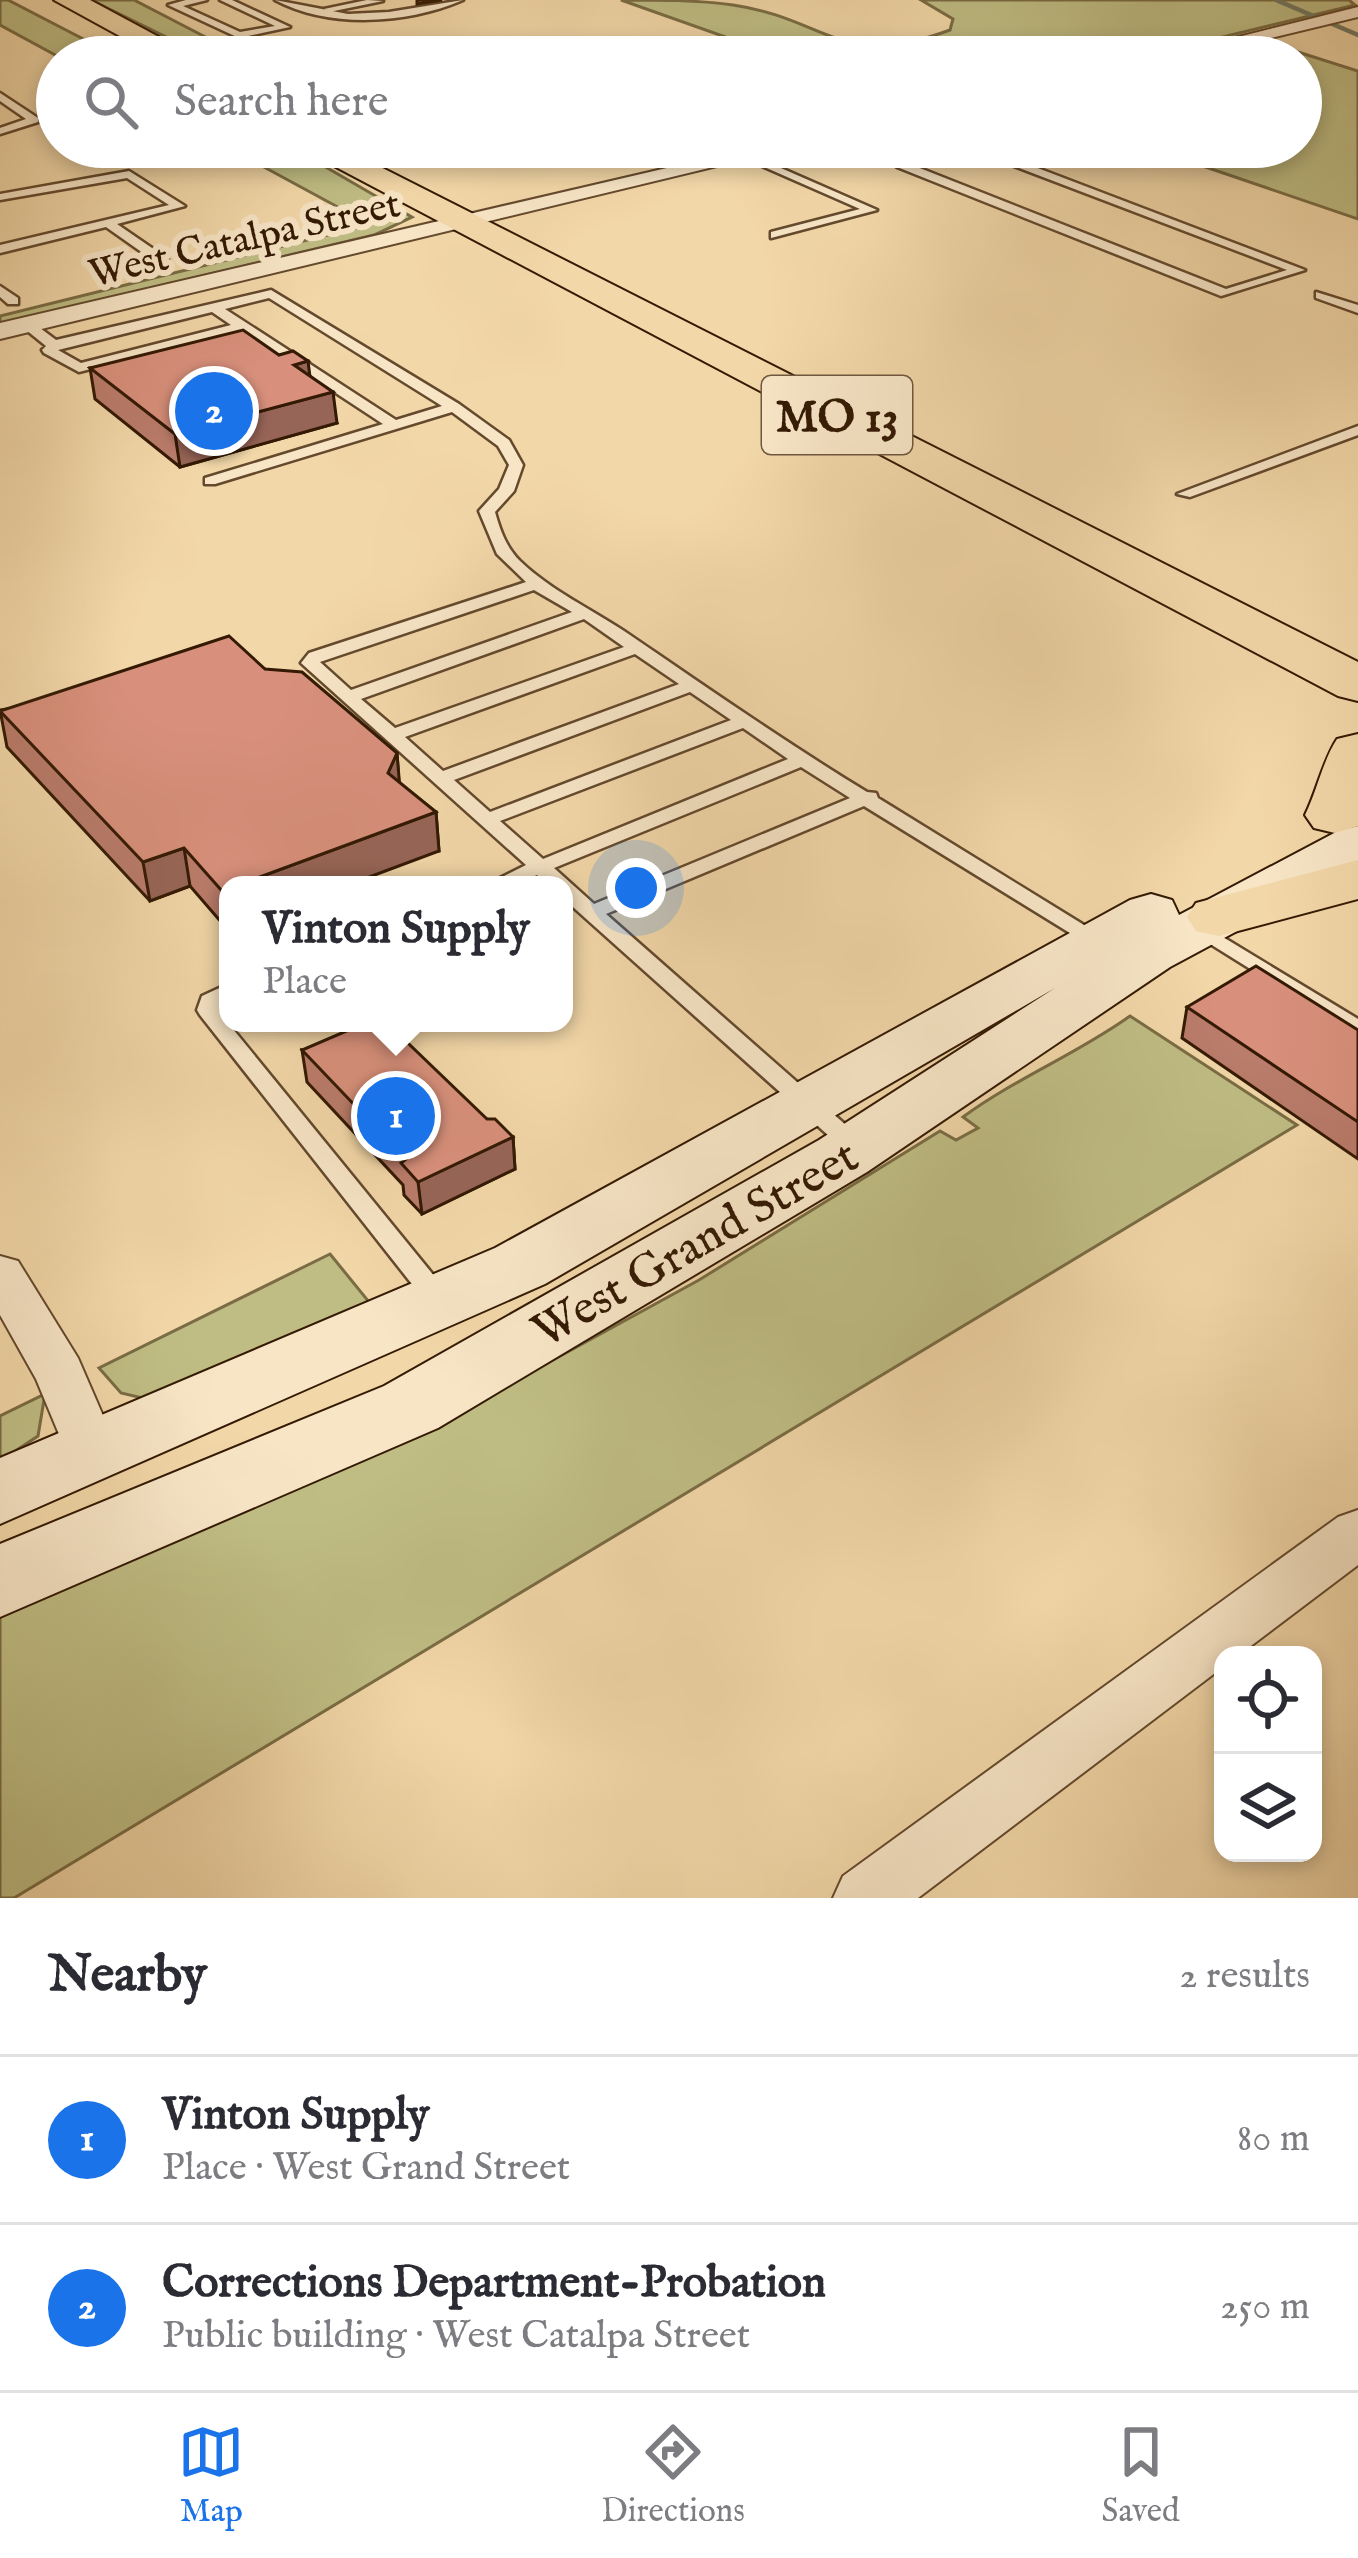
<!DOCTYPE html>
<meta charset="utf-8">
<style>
:root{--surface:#fff;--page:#f2f2f3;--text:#2b2b33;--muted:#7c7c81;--line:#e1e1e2;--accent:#1a73e8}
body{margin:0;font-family:"IM FELL English",serif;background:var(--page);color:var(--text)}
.controls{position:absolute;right:36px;bottom:36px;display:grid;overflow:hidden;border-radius:24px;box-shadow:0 6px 18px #0003}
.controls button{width:108px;height:108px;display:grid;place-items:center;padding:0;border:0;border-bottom:3px solid var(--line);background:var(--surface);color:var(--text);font:60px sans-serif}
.you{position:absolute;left:636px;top:888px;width:42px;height:42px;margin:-30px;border:9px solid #fff;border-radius:50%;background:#1a73e8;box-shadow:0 0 0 18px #1a73e833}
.badge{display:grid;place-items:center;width:78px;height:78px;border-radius:50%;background:var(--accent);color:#fff;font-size:39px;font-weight:700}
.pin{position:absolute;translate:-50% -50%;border:6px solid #fff;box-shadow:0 3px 12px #0006}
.popup{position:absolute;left:219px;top:876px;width:354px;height:156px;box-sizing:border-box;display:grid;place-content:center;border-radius:24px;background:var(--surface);filter:drop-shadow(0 3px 9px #0005);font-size:39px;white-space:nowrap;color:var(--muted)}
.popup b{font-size:45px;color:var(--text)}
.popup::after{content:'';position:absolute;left:50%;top:100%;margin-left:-24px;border:24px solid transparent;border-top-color:var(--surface)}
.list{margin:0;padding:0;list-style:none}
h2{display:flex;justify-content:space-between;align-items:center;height:156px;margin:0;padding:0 48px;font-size:51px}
h2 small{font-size:39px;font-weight:400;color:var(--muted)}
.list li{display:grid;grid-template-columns:78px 1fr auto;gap:36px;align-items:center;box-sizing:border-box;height:168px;padding:0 48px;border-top:3px solid var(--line)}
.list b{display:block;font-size:45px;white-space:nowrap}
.list p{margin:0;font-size:39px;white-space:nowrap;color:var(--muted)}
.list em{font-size:39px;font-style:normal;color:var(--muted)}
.icon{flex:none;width:66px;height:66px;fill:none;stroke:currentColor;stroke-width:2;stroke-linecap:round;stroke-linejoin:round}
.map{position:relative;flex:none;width:1358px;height:1898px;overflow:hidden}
.search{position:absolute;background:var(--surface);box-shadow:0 6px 18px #0003;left:36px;right:36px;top:36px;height:132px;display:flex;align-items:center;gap:30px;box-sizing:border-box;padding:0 42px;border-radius:66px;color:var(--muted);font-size:45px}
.sheet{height:492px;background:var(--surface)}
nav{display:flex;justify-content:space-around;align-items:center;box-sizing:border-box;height:168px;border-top:3px solid var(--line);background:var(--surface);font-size:33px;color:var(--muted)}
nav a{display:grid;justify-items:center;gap:6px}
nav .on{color:var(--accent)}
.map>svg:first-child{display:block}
.green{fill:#bfbd84;stroke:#7a6c44;stroke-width:3}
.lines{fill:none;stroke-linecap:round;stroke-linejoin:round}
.stream{stroke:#727a63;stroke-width:4.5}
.service-casing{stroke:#64492d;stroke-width:5}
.minor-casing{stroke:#64492d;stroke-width:4}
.secondary-casing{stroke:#341a04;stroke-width:4}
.primary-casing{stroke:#341a04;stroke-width:4}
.service{fill:#f7e5c6;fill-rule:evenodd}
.minor{fill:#f7e5c6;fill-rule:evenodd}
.secondary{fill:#f7e5c6;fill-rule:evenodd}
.primary{fill:#f2d7a8;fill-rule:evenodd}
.wall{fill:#ba7c6b;stroke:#341a04;stroke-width:3}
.shaded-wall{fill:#976557;stroke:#341a04;stroke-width:3}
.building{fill:#d8907c;stroke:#341a04;stroke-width:3}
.labels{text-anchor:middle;stroke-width:12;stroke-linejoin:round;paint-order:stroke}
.far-street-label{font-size:39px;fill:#341a04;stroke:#f7e5c6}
.shield{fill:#f7e5c6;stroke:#6e573e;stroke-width:3}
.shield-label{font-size:45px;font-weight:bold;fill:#341a04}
.street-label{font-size:48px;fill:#341a04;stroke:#f7e5c6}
</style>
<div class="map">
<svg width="1358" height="1898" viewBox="0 0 1358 1898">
<rect width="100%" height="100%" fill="#f2d7a8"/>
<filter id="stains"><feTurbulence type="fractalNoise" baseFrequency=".00167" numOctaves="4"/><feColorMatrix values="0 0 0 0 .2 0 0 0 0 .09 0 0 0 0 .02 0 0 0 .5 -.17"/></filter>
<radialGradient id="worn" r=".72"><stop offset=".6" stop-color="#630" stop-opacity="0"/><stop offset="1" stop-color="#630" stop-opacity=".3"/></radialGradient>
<g class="green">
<path d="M 0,0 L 8,0 L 118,57 L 59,57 L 0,25 Z"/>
<path d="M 91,0 L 134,0 L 244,57 L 207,57 Z"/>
<path d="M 621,0 C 659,0 696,0 733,5 C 828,19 840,71 950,30 L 953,19 L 921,0 L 1349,0 L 1355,5 L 1140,57 L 782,57 Z"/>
<path d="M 1276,45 L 1358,71 L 1358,219 L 1147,147 L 1301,147 L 1301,57 L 1212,57 Z"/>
<path d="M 227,147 L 291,147 L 412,217 L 374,235 L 0,324 L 0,316 L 356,228 L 358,218 Z"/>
<path d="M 1130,1016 L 1297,1125 L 14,1898 L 0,1898 L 0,1598 L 458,1412 L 699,1280 L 940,1131 L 956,1140 L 978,1128 L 963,1117 C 1018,1077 1077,1054 1130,1016 Z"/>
<path d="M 330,1254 L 378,1313 L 155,1401 L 121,1393 L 99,1368 Z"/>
<path d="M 45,1394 L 38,1436 L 0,1461 L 0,1416 Z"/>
</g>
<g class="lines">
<path class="stream" d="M 1276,0 L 1358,35"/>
<defs>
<g id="service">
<path d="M 186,0 L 207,0 L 183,6 L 240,32 L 275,26 L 220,0 L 232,0 L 290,27 L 239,38 L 168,5 Z"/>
<path d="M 275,0 L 348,14 L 389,12 L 463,0 C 407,24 330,29 275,0 Z"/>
<path d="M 367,0 L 383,1 L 329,12 L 324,9 Z"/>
<path d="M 0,93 L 38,118 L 38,122 L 0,134 L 0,128 L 26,119 L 0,101 Z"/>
<path d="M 509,147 L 596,155 L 603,147 L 614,147 L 599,162 L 510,156 L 505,153 Z"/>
<path d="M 664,147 L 680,147 L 724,163 L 714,165 Z"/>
<path d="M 719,147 L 733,147 L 877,210 L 771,238 L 771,232 L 860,209 Z"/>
<path d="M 920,147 L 985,148 L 1305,270 L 1221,296 L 897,167 L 897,163 L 930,153 ZM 980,153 L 1287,270 L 1226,289 L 912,165 L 942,156 Z"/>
<path d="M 129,171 L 185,206 L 117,224 L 168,259 L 168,265 L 160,265 L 106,227 L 0,253 L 0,245 L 169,205 L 127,178 L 0,200 L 0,194 Z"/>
<path d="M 0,286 L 18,298 L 18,304 L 8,304 L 0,297 Z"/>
<path d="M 271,290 L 459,404 L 509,440 L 523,465 L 514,491 L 495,512 C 500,530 506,547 520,561 C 550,590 591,609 627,633 C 706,687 785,742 867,792 L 876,793 L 878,798 L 1105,938 L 1108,942 L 1105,946 L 1091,946 L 864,806 L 606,914 L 864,1141 L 868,1147 L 864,1153 L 848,1153 L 564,899 L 564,885 L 548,885 L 537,875 L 514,885 L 486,885 L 526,865 L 301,663 L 309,653 L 526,582 L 497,554 L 479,511 L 499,489 L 509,465 L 498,446 L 452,412 L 215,484 L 205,484 L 205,478 L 383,424 L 240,330 L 79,372 L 44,353 L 42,350 L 46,346 L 20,325 L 32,322 L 56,340 ZM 269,298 L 442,406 L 396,420 L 225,309 ZM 212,312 L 231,325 L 81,363 L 58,350 ZM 534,590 L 572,612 L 351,690 L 320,662 ZM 584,619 L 624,647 L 395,728 L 361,699 ZM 635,654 L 679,684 L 443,771 L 405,737 ZM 690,692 L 731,720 L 490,812 L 454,780 ZM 743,728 L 788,759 L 543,859 L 500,821 ZM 801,767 L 850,798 L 594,904 L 554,868 Z"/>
<path d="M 1316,292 L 1358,305 L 1358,313 L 1316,298 Z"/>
<path d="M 1358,426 L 1358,435 L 1190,497 L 1177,494 Z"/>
<path d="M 1198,922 L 1358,1019 L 1358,1036 L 1191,932 L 1188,928 Z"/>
<path d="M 228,984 L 228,1000 L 220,1004 L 219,1009 L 228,1023 L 448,1293 L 452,1300 L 448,1307 L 439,1309 L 430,1307 L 200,1015 L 197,1010 L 202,996 Z"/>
</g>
<g id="minor">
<path d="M 1358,7 L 1358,17 L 1192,57 L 1158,57 Z"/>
<path d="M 757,147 L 796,147 L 0,339 L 0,323 Z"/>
<path d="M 0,1256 L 18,1261 L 78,1358 L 117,1448 L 109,1463 L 90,1469 L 71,1463 L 36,1379 L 0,1315 Z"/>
<path d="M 1358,1510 L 1358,1565 L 1239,1655 L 1223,1655 L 1223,1667 L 918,1898 L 833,1898 L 843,1876 L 1338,1517 Z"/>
</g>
<path id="secondary" d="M 1358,826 L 1358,866 L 1170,967 L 867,1172 L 438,1428 L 0,1617 L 0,1544 L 384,1386 L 819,1140 L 1055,988 L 545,1284 L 0,1524 L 0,1458 L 495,1248 L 1130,900 L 1151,894 L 1172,900 L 1179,915 L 1338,831 Z"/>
<g id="primary">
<path d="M 54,0 L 90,0 L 196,57 L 158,57 Z"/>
<path d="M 298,147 L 341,147 L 1358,662 L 1358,701 L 1338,696 Z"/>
<path d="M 1358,734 L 1358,826 L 1335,833 L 1314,828 L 1305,815 C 1317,791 1323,760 1337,739 Z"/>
<path d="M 1358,860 L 1358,899 L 1219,936 L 1196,931 L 1187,917 L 1196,903 Z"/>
</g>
</defs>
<use href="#service" class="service-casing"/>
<use href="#minor" class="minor-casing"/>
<use href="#secondary" class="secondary-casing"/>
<use href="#primary" class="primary-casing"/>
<use href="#service" class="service"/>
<use href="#minor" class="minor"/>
<use href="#secondary" class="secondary"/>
<use href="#primary" class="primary"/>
</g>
<g class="wall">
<path d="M 279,355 L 310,376 L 337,423 L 180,467 L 95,399 L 90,368 Z"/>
<path d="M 265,669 L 397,753 L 399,783 L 436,812 L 439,851 L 228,885 L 228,930 L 190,886 L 150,901 L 7,747 L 0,710 Z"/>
<path d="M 1187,1007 L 1358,1030 L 1358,1159 L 1182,1038 Z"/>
<path d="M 302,1050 L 487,1119 L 513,1137 L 515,1169 L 422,1214 L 404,1195 L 403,1185 L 307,1082 Z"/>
</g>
<g class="shaded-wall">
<path d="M 417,0 L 442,0 L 417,4 Z"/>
<path d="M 308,361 L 312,393 L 294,365 Z"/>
<path d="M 333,392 L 337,423 L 180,467 L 175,434 Z"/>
<path d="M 397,753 L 400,790 L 388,773 Z"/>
<path d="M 436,812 L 439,851 L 348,885 L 238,885 Z"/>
<path d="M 184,848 L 190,886 L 150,901 L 143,862 Z"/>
<path d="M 228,889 L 228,929 L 222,891 Z"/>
<path d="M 513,1137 L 515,1169 L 422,1214 L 418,1182 Z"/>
</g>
<g class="building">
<path d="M 243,330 L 279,355 L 293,351 L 308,361 L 294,365 L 333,392 L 175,434 L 90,368 Z"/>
<path d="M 229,636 L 265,669 L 302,672 L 397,753 L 388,773 L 436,812 L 238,885 L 228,885 L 228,889 L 222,891 L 184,848 L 143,862 L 0,711 Z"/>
<path d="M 1256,966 L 1358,1030 L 1358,1122 L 1187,1007 Z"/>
<path d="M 365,1023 L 387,1023 L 487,1119 L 495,1119 L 513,1137 L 418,1182 L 401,1163 L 406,1159 L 302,1050 Z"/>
</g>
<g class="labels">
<g class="far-street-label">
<text transform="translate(244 237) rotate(-13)" y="14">West Catalpa Street</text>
</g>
<rect class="shield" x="762" y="376" width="150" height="78" rx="9"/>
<g class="shield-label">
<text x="837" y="431">MO 13</text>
</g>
<g class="street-label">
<text transform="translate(694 1242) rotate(-30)" y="17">West Grand Street</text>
</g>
</g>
<rect width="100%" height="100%" filter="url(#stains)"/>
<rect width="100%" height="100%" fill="url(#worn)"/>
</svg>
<div class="controls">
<button><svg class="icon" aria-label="locate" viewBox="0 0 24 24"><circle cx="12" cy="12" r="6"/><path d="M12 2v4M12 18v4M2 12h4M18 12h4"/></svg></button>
<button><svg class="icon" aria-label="layers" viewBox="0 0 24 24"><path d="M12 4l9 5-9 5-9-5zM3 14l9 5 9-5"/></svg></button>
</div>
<div class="you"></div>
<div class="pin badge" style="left:396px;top:1116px">1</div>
<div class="popup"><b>Vinton Supply</b>Place</div>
<div class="pin badge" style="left:214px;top:411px">2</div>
<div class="search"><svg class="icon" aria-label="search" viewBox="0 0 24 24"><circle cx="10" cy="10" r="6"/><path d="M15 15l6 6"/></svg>Search here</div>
</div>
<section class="sheet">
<h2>Nearby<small>2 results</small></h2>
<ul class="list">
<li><span class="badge">1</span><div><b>Vinton Supply</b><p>Place · West Grand Street</p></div><em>80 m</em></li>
<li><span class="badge">2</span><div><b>Corrections Department-Probation</b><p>Public building · West Catalpa Street</p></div><em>250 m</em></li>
</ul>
</section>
<nav>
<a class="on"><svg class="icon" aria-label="map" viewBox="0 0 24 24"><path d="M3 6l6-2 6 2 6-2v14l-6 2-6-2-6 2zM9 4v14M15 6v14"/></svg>Map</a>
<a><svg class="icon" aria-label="directions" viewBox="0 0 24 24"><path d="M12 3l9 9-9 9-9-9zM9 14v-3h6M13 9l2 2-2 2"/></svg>Directions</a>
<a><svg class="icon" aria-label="saved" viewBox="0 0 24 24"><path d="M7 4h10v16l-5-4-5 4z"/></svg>Saved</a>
</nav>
